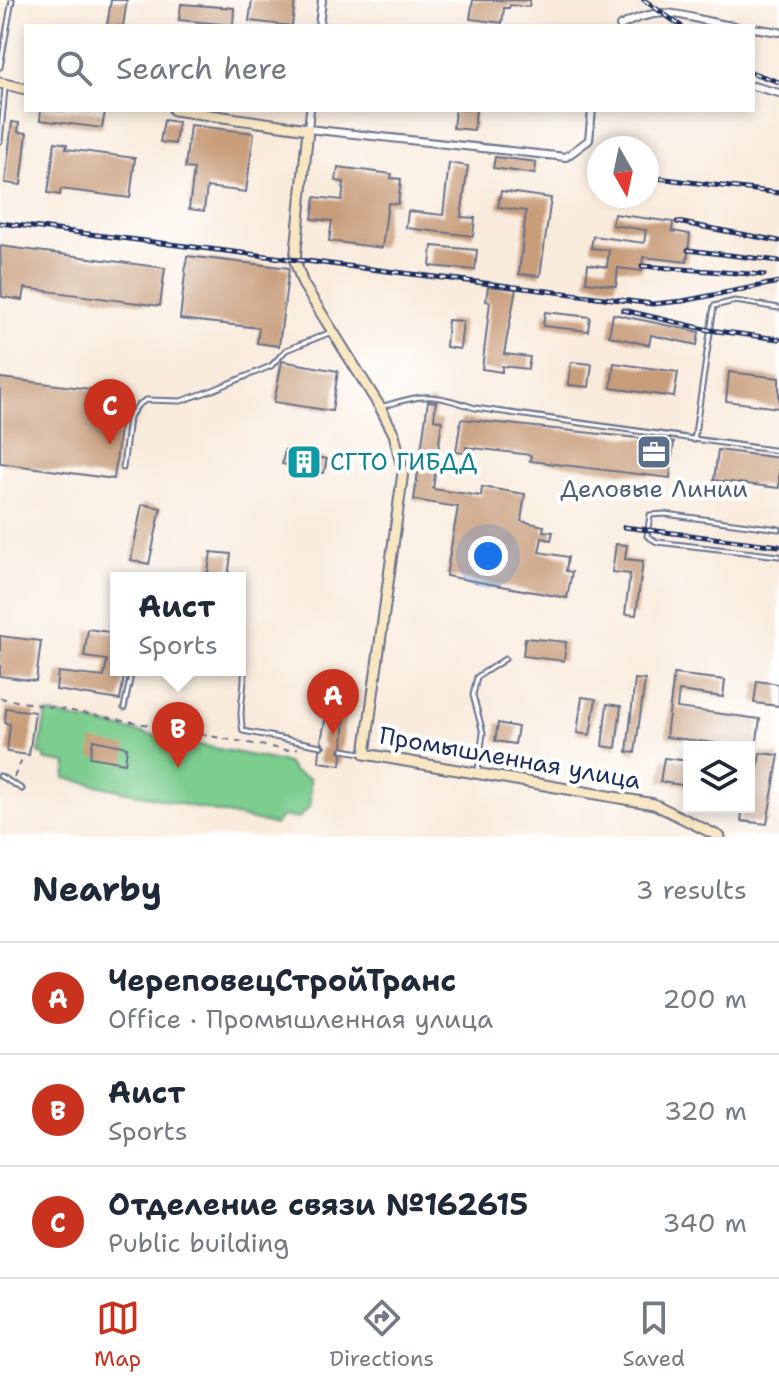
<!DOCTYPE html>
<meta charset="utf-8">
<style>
:root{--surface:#fff;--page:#f2f2f3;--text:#1f2937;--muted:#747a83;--line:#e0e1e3;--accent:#c8321e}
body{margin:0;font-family:"Shantell Sans",sans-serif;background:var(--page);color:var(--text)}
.controls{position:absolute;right:24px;bottom:24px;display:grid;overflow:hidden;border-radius:0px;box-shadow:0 4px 12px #0003}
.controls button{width:72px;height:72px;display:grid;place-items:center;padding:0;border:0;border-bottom:2px solid var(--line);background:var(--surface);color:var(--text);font:40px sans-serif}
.compass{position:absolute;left:587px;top:136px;width:72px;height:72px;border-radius:50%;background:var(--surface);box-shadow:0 4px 12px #0003;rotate:171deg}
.you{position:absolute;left:488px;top:556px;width:28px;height:28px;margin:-20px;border:6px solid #fff;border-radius:50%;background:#1a73e8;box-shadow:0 0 0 12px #1a73e833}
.badge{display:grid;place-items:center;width:52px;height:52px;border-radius:50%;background:var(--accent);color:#fff;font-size:26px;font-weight:700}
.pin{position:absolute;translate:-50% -66px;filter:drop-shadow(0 2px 4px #0008)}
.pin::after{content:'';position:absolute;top:42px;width:28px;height:24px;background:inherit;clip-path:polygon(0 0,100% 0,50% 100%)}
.popup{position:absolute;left:110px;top:572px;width:136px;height:104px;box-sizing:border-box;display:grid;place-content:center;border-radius:0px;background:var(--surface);filter:drop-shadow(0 2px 6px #0005);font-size:26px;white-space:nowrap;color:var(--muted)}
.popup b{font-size:30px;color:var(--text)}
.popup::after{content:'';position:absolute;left:50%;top:100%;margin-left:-16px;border:16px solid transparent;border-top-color:var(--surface)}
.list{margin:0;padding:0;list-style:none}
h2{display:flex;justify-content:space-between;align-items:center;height:104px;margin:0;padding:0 32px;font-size:34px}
h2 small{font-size:26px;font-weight:400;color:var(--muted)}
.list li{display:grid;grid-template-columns:52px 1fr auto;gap:24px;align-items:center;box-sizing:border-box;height:112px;padding:0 32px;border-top:2px solid var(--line)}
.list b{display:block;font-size:30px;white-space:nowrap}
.list p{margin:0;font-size:26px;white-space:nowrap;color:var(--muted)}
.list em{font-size:26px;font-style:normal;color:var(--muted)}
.icon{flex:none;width:44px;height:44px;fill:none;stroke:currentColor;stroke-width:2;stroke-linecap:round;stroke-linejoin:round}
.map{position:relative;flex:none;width:779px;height:837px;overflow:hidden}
.search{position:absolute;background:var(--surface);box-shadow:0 4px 12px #0003;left:24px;right:24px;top:24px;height:88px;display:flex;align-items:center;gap:20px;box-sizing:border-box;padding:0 28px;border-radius:0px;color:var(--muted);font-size:30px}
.sheet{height:440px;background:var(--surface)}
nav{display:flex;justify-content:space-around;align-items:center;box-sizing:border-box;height:112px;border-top:2px solid var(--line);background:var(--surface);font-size:22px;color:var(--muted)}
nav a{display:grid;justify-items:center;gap:4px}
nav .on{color:var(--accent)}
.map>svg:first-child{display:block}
.green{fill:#7ccd8e;stroke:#4c7e76;stroke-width:2}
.building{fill:#c89d7a}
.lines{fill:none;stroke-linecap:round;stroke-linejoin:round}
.lane-casing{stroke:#69718a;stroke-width:7}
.street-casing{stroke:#69718a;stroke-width:10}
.secondary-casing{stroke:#69718a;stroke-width:13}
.path{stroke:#69718a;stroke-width:2;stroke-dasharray:6 6;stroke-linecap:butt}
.lane{stroke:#fff;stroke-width:3}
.street{stroke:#fff;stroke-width:6}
.secondary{stroke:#f9e7c3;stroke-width:9}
.rail-casing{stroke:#1b2f5e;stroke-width:5}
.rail{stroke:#fff;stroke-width:2;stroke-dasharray:6;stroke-linecap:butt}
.labels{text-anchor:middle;stroke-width:8;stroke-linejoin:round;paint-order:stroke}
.culture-label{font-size:24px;fill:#0d838f;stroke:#fff;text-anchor:start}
.service-label{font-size:24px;fill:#4e5e75;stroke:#fff}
.street-label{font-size:24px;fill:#1b2f5e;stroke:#fff}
</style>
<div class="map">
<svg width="779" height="837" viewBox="0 0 779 837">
<rect width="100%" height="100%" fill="#fff"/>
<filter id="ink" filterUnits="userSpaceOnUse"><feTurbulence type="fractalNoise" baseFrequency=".0125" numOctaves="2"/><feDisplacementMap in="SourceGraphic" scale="16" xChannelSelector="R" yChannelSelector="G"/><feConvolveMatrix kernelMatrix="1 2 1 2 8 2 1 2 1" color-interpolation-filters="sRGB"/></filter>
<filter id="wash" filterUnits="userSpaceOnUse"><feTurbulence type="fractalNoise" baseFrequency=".006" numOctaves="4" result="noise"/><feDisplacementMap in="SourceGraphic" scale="32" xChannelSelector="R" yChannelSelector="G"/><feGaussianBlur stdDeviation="1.8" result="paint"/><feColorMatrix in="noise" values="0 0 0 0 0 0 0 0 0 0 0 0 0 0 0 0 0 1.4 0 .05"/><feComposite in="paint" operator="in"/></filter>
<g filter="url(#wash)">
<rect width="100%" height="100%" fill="#f9ebdc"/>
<path class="green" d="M 46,713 L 287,763 L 294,772 L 310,779 L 310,806 L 298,819 L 282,816 L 275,825 L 65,778 L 67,763 L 45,760 L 45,755 L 39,754 Z"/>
<g id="blocks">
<g class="building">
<path d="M 111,0 L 127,0 L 123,26 L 107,26 Z"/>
<path d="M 252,0 L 295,0 L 292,26 L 249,21 Z"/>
<path d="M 473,0 L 530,0 L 529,7 L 510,5 L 509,8 L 504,8 L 502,23 L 470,19 Z"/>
<path d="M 181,4 L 234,8 L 233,25 L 179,20 Z"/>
<path d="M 41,110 L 105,112 L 102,128 L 40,120 Z"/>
<path d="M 455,110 L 476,110 L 474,130 L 453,128 Z"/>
<path d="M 164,120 L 178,122 L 175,144 L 160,142 Z"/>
<path d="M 12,122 L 19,123 L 18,132 L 27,133 L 21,185 L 5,183 Z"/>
<path d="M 190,125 L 254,133 L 246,192 L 207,187 L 204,211 L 189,209 L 194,169 L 185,168 Z"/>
<path d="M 55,142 L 67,144 L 66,149 L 135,158 L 130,198 L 61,189 L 60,195 L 48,193 Z"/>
<path d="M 495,157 L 536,162 L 535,174 L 493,168 Z"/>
<path d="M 449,163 L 468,166 L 461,217 L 475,218 L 473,236 L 406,228 L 408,211 L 443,215 Z"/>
<path d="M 338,167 L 392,174 L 391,178 L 401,179 L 398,204 L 388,203 L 382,248 L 329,241 L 332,221 L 312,219 L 315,197 L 342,200 L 344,182 L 336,181 Z"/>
<path d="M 501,191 L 551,198 L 540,276 L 519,274 L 526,211 L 498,207 Z"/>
<path d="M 614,214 L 673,222 L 672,231 L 690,234 L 687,262 L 643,257 L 642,271 L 618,268 L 616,286 L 586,282 L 588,264 L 607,267 L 609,250 L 591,248 L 593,236 L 644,243 L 646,230 L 612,225 Z"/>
<path d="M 0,246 L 165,268 L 160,306 L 25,288 L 23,300 L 2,297 Z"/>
<path d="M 432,246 L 477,250 L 475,270 L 430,266 Z"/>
<path d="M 187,256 L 289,268 L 279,346 L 257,343 L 259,328 L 180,319 Z"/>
<path d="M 488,286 L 516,289 L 504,354 L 530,357 L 528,369 L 502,366 L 502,372 L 482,369 L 490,302 L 486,301 Z"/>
<path d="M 545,312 L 590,317 L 588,331 L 543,326 Z"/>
<path d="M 613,314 L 699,332 L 697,345 L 651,335 L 649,345 L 609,336 Z"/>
<path d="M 448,320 L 463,321 L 460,349 L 446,347 Z"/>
<path d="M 282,361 L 338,371 L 332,411 L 274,402 Z"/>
<path d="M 571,362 L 592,364 L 589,387 L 568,385 Z"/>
<path d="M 614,363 L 678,372 L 674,397 L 611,388 Z"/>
<path d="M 729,372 L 779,378 L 779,408 L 726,401 Z"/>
<path d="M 0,378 L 124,393 L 114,479 L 0,463 Z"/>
<path d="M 428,401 L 436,402 L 434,419 L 442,421 L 433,489 L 481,496 L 482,487 L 525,494 L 521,521 L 544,526 L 543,531 L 553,532 L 551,540 L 542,538 L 539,552 L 568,557 L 566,571 L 572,572 L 567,598 L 446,576 L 458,507 L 414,500 Z"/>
<path d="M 461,419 L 674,442 L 670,478 L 530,461 L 531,455 L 466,447 L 465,453 L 456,452 Z"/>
<path d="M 285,450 L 327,459 L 324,473 L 282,464 Z"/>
<path d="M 718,450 L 779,458 L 779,488 L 714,480 Z"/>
<path d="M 142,504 L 161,508 L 149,564 L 131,560 Z"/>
<path d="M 616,544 L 627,545 L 625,559 L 643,561 L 636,615 L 625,614 L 630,574 L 612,572 Z"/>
<path d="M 211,552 L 231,554 L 228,578 L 207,578 Z"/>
<path d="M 88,629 L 116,633 L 116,670 L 125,670 L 120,700 L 56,690 L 58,672 L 104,677 L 107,660 L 84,657 Z"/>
<path d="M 0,636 L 41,641 L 36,681 L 0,676 Z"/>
<path d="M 525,638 L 566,642 L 564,661 L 523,656 Z"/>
<path d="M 674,674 L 725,680 L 723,697 L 679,691 L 677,708 L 760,719 L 756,748 L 666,737 Z"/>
<path d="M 635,679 L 645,680 L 635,753 L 627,752 Z"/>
<path d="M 757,681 L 779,684 L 779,706 L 754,703 Z"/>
<path d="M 582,697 L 596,699 L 590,735 L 577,733 Z"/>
<path d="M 607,704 L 621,706 L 616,748 L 602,746 Z"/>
<path d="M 6,708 L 35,712 L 29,755 L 7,752 L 10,724 L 5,723 Z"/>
<path d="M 327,711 L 345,713 L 343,746 L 339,750 L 342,754 L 341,765 L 319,762 L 320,750 L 325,746 L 321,741 Z"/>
<path d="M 498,723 L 518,727 L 515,744 L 495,741 Z"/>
<path d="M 93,740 L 127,747 L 125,763 L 90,757 Z"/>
<path d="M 760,753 L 779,755 L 767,824 L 741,821 L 743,807 L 753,807 Z"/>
<path d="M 664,758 L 689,761 L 689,786 L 660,782 Z"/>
</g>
</g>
</g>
<g filter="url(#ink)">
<use href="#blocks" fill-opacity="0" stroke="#69718a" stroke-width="2"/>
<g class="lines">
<defs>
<g id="lane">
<path d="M 0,67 L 12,0"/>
<path d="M 0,141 L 5,89"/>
<path d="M 384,406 C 426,393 432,394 475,408 L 779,451"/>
<path d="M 694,440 L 714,306 L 735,301 L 779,308"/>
<path d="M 123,468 L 129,418 L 138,405 L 146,400 L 181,401 L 213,390 L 271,366 L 286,350 L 329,333"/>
<path d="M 779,529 L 665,514 L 650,515 L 647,536 L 657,542 L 779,556"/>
<path d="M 240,653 C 251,677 236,706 243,731 L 321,746"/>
<path d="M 124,708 L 132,670"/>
<path d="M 343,750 L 361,753"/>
<path d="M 478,770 L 483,733 L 473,695 L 477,677 L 505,659"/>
<path d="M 0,776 L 22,789"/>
</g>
<g id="street">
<path d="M 319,26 L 322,0"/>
<path d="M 620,26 C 670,0 685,21 735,26"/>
<path d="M 753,28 L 779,32"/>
<path d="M 753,86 L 779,93"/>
<path d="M 310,110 L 308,129 L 566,157 L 589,140 L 592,110"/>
</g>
<g id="secondary">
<path d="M 0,83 L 26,89"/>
<path d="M 174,110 L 308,129 L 295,261 L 303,284 L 380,407 L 394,434 L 403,472 L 365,754 L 654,804 L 720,837"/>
</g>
</defs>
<use href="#lane" class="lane-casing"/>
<use href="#street" class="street-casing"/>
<use href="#secondary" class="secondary-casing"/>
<g class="path">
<path d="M 0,698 L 287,750 L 298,748"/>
<path d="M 14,777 L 22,760"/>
</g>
<use href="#lane" class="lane"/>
<use href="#street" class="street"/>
<use href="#secondary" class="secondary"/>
<defs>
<g id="rail">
<path d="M 644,0 L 681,26"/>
<path d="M 753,73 L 779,82"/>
<path d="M 649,177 L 779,193"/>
<path d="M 677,222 L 779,241"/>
<path d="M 0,223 L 653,304 L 683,301 L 779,282"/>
<path d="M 688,250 L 779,261"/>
<path d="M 642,266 L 764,275"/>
<path d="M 623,310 L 709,330 L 779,339"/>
<path d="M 624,527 L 779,546"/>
</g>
</defs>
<use href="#rail" class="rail-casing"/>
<use href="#rail" class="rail"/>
</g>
</g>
<defs>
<symbol id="office-square" viewBox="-11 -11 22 22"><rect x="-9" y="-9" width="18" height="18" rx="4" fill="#5c6f8a" stroke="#fff"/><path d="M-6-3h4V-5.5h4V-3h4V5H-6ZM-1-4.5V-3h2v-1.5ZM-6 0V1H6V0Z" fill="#fff"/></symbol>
<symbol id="building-square" viewBox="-11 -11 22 22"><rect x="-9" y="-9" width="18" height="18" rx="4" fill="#0f9aa8" stroke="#fff"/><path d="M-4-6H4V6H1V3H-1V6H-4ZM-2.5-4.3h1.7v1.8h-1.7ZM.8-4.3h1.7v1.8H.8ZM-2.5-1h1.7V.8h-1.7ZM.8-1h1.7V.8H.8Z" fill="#fff"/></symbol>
</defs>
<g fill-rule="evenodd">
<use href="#office-square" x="634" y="432" width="40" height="40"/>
<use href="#building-square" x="284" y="442" width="40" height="40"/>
</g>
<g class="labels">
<g class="culture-label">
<text x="330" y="470">СГТО ГИБДД</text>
</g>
<g class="service-label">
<text x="654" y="497">Деловые Линии</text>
</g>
<g class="street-label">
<text transform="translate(510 758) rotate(10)" y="8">Промышленная улица</text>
</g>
</g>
</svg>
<div class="controls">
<button><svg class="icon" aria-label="layers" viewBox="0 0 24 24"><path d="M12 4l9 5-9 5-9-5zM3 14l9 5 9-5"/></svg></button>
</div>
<svg class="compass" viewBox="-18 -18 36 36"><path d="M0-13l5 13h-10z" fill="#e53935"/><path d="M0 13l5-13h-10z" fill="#747a83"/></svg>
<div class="you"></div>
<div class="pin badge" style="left:333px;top:735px">A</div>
<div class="pin badge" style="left:178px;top:768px">B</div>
<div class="popup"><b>Аист</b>Sports</div>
<div class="pin badge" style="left:110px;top:445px">C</div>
<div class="search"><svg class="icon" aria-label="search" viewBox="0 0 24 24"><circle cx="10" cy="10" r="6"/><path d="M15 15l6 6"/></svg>Search here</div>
</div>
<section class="sheet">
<h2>Nearby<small>3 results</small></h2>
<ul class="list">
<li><span class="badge">A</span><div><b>ЧереповецСтройТранс</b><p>Office · Промышленная улица</p></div><em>200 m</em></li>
<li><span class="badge">B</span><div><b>Аист</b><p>Sports</p></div><em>320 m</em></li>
<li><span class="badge">C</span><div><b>Отделение связи №162615</b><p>Public building</p></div><em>340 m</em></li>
</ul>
</section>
<nav>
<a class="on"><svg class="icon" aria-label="map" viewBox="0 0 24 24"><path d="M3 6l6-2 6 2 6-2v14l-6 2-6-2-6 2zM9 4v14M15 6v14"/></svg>Map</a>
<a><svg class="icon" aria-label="directions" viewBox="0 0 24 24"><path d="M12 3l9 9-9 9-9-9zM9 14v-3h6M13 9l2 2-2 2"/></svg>Directions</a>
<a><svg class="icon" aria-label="saved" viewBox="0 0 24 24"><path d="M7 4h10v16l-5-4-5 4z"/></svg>Saved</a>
</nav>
